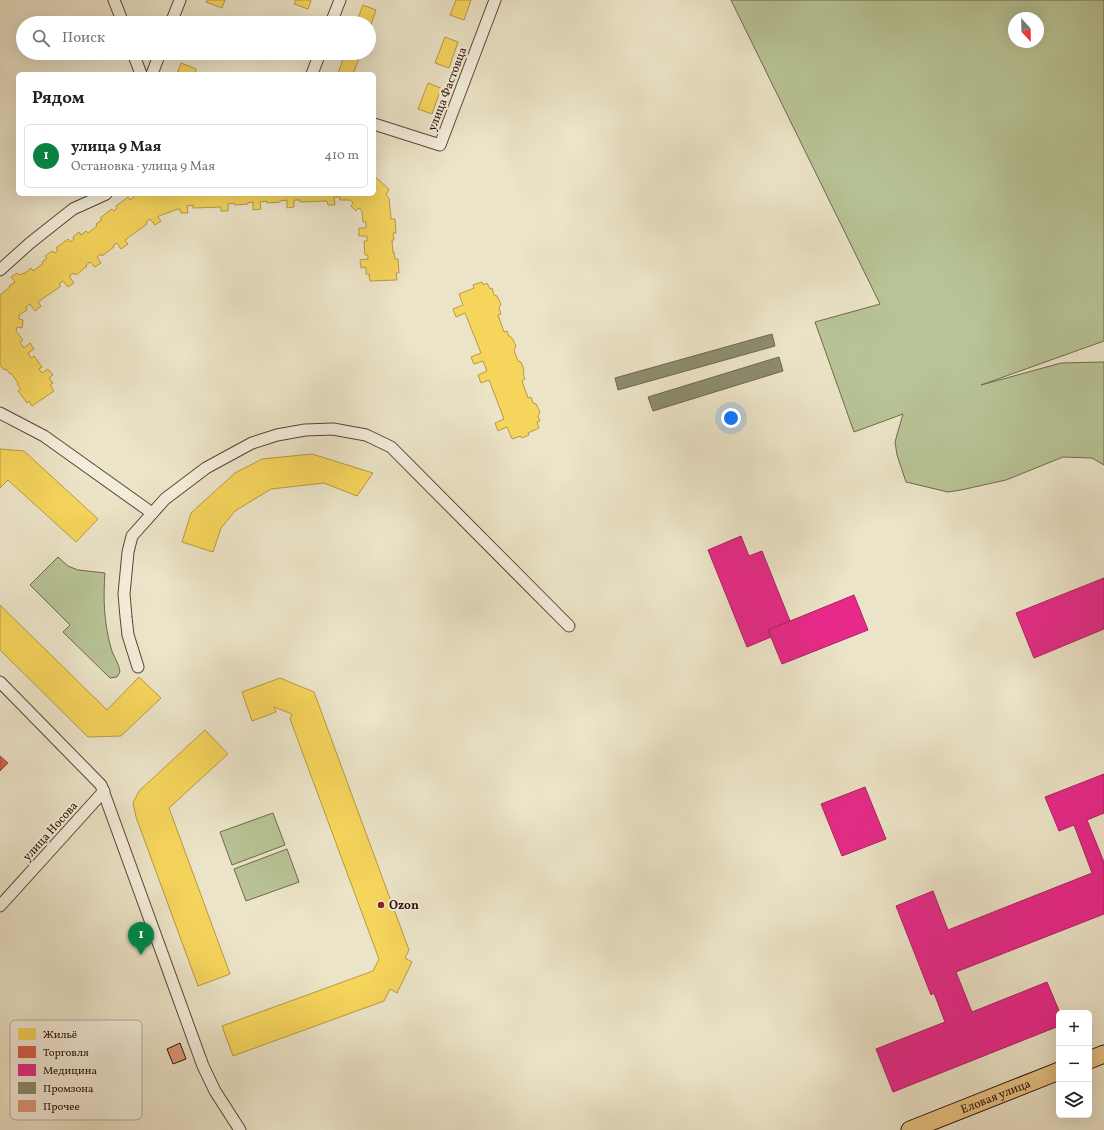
<!DOCTYPE html>
<html lang="ru">
<meta charset="utf-8">
<style>
:root{--surface:#fff;--page:#f2f2f2;--text:#222;--muted:#767676;--line:#e0e0e0;--accent:#0b8043}
body{margin:0;font-family:Vollkorn,serif;background:var(--page);color:var(--text)}
.controls{position:absolute;right:12px;bottom:12px;display:grid;overflow:hidden;border-radius:6px;box-shadow:0 4px 16px #0002}
.controls button{width:36px;height:36px;display:grid;place-items:center;padding:0;border:0;border-bottom:1px solid var(--line);background:var(--surface);color:var(--text);font:20px sans-serif}
.compass{position:absolute;left:1008px;top:12px;width:36px;height:36px;border-radius:50%;background:var(--surface);box-shadow:0 4px 16px #0002;rotate:158deg}
.you{position:absolute;left:731px;top:418px;width:14px;height:14px;margin:-10px;border:3px solid #fff;border-radius:50%;background:#1a73e8;box-shadow:0 0 0 6px #1a73e833}
.badge{display:grid;place-items:center;width:26px;height:26px;border-radius:50%;background:var(--accent);color:#fff;font-size:13px;font-weight:700}
.pin{position:absolute;translate:-50% -33px;filter:drop-shadow(0 1px 2px #0008)}
.pin::after{content:'';position:absolute;top:21px;width:14px;height:12px;background:inherit;clip-path:polygon(0 0,100% 0,50% 100%)}
.list{margin:0;padding:0;list-style:none}
h2{display:flex;justify-content:space-between;align-items:center;height:52px;margin:0;padding:0 16px;font-size:17px}
h2 small{font-size:13px;font-weight:400;color:var(--muted)}
.list li{display:grid;grid-template-columns:26px 1fr auto;gap:12px;align-items:center;box-sizing:border-box;height:64px;margin:0 8px 8px;padding:0 8px;border:1px solid var(--line);border-radius:6px}
.list b{display:block;font-size:15px;white-space:nowrap}
.list p{margin:0;font-size:13px;white-space:nowrap;color:var(--muted)}
.list em{font-size:13px;font-style:normal;color:var(--muted)}
.icon{flex:none;width:22px;height:22px;fill:none;stroke:currentColor;stroke-width:2;stroke-linecap:round;stroke-linejoin:round}
.map{position:relative;flex:none;width:1104px;height:1130px;overflow:hidden}
.search{position:absolute;background:var(--surface);box-shadow:0 4px 16px #0002;left:16px;top:16px;width:360px;height:44px;display:flex;align-items:center;gap:10px;box-sizing:border-box;padding:0 14px;border-radius:22px;color:var(--muted);font-size:15px}
.panel{position:absolute;background:var(--surface);box-shadow:0 4px 16px #0002;left:16px;top:72px;width:360px;height:124px;border-radius:6px}
.map>svg:first-child{display:block}
.green{fill:#b8c496;stroke:#72684b;fill-rule:evenodd}
.homes{fill:#f6d55c;stroke:#b99940}
.shops{fill:#d6604d;stroke:#a34736}
.health{fill:#e7298a;stroke:#af2161}
.industry{fill:#8c8c6e;stroke:#6f664d}
.building{fill:#df9878;stroke:#2b0d00}
.lines{fill:none;stroke-linecap:round;stroke-linejoin:round}
.street-casing{stroke:#5b4332;stroke-width:13}
.primary-casing{stroke:#2b0d00;stroke-width:19}
.street{stroke:#f3eddb;stroke-width:11}
.primary{stroke:#e6c284;stroke-width:17}
.poi-dot{fill:#8f2418;stroke:#f3eddb;stroke-width:1.5}
.labels{text-anchor:middle;stroke-width:4;stroke-linejoin:round;paint-order:stroke}
.street-label{font-size:12px;fill:#2b0d00;stroke:#f3eddb}
.poi-label{font-size:12px;font-weight:bold;fill:#2b0d00;stroke:#f3eddb;text-anchor:start}
.key{fill:#f3eddb;stroke:#b7aa99;stroke-width:1}
.key-label{font-size:11px;fill:#2b0d00}
</style>
<div class="map">
<svg width="1104" height="1130" viewBox="0 0 1104 1130">
<rect width="100%" height="100%" fill="#ece4c8"/>
<filter id="stains"><feTurbulence type="fractalNoise" baseFrequency=".005" numOctaves="4"/><feColorMatrix values="0 0 0 0 .2 0 0 0 0 .09 0 0 0 0 .02 0 0 0 .5 -.17"/></filter>
<radialGradient id="worn" r=".72"><stop offset=".6" stop-color="#630" stop-opacity="0"/><stop offset="1" stop-color="#630" stop-opacity=".3"/></radialGradient>
<g class="green">
<path d="M 731,0 L 1104,0 L 1104,341 L 981,385 L 1061,363 L 1104,362 L 1104,465 L 1092,458 L 1063,457 L 1006,480 L 961,490 L 948,492 L 906,482 L 897,455 L 895,442 L 903,414 L 854,432 L 815,322 L 880,304 ZM 1014,18 L 1038,18 L 1038,42 L 1014,42 Z"/>
<path d="M 58,557 L 68,566 L 78,570 L 105,573 C 103,599 104,623 111,648 C 113,656 119,663 120,672 L 117,677 L 110,678 L 63,632 L 70,625 L 30,585 Z"/>
<path d="M 273,813 L 285,845 L 232,865 L 220,832 Z"/>
<path d="M 287,849 L 299,882 L 246,901 L 234,869 Z"/>
</g>
<g class="homes">
<path d="M 207,0 L 225,0 L 222,8 L 206,2 Z"/>
<path d="M 296,0 L 311,0 L 308,9 L 294,4 Z"/>
<path d="M 456,0 L 471,0 L 464,20 L 450,15 Z"/>
<path d="M 363,5 L 376,10 L 369,30 L 369,23 L 356,23 Z"/>
<path d="M 198,19 L 209,23 L 196,23 Z"/>
<path d="M 445,37 L 458,42 L 449,68 L 435,63 Z"/>
<path d="M 190,53 L 203,53 L 201,57 Z"/>
<path d="M 345,53 L 350,53 L 360,56 L 353,74 L 338,74 Z"/>
<path d="M 181,63 L 196,69 L 195,74 L 177,74 Z"/>
<path d="M 428,83 L 441,88 L 432,114 L 418,109 Z"/>
<path d="M 374,176 L 389,189 L 386,195 L 389,198 L 391,219 L 395,219 L 396,233 L 393,233 L 394,240 L 392,240 L 393,253 L 394,252 L 395,259 L 398,259 L 399,273 L 396,273 L 397,280 L 370,281 L 369,274 L 366,274 L 366,267 L 361,268 L 360,260 L 368,259 L 368,255 L 365,255 L 364,241 L 367,241 L 367,236 L 359,236 L 359,228 L 366,228 L 366,222 L 363,222 L 362,211 L 359,208 L 356,211 L 351,206 L 353,203 L 350,200 L 340,200 L 340,197 L 334,197 L 335,205 L 328,205 L 327,201 L 300,202 L 300,200 L 294,200 L 294,207 L 287,208 L 287,200 L 280,201 L 280,202 L 267,203 L 267,201 L 260,202 L 261,209 L 253,210 L 253,202 L 247,203 L 248,204 L 234,205 L 234,203 L 228,204 L 228,211 L 221,211 L 221,207 L 193,208 L 193,205 L 187,206 L 188,213 L 181,213 L 180,209 L 178,209 L 159,216 L 158,217 L 161,221 L 155,225 L 150,219 L 146,222 L 147,224 L 125,240 L 128,244 L 121,249 L 117,243 L 113,246 L 114,247 L 102,256 L 101,254 L 97,257 L 101,263 L 95,267 L 90,262 L 86,265 L 87,266 L 76,275 L 74,273 L 69,276 L 74,283 L 68,287 L 63,281 L 59,284 L 61,286 L 38,302 L 41,306 L 35,311 L 30,304 L 26,307 L 27,310 L 19,315 L 19,319 L 23,320 L 22,328 L 17,327 L 16,331 L 23,340 L 20,342 L 24,348 L 30,343 L 34,349 L 28,353 L 31,358 L 34,356 L 42,367 L 39,369 L 42,373 L 48,369 L 53,375 L 49,378 L 53,383 L 50,385 L 54,391 L 32,406 L 29,401 L 27,403 L 18,391 L 21,389 L 17,384 L 18,383 L 11,373 L 10,374 L 6,369 L 4,370 L 0,365 L 0,295 L 10,287 L 9,286 L 15,282 L 11,277 L 17,273 L 19,275 L 25,273 L 31,268 L 33,271 L 43,264 L 42,262 L 47,258 L 45,256 L 52,251 L 54,253 L 58,251 L 56,248 L 68,239 L 70,242 L 74,239 L 73,237 L 79,232 L 81,235 L 86,231 L 88,233 L 97,226 L 96,224 L 102,220 L 100,218 L 112,209 L 114,211 L 117,208 L 116,206 L 128,197 L 130,200 L 134,197 L 133,194 L 374,194 Z"/>
<path d="M 482,282 L 483,285 L 487,283 L 490,289 L 492,288 L 494,295 L 497,296 L 501,304 L 499,308 L 501,314 L 498,315 L 504,332 L 507,331 L 509,336 L 512,338 L 516,346 L 514,350 L 518,361 L 521,362 L 524,370 L 523,374 L 525,379 L 522,381 L 528,398 L 531,397 L 533,403 L 536,404 L 540,412 L 538,416 L 540,421 L 537,422 L 539,428 L 528,433 L 529,435 L 522,438 L 521,436 L 512,439 L 507,427 L 498,431 L 495,423 L 504,419 L 489,380 L 481,383 L 478,375 L 487,371 L 483,361 L 474,364 L 471,357 L 481,353 L 465,313 L 456,317 L 453,309 L 463,305 L 459,294 L 474,288 L 473,285 Z"/>
<path d="M 0,449 L 24,451 L 98,519 L 76,542 L 8,480 L 0,488 Z"/>
<path d="M 312,454 L 373,473 L 357,496 L 324,483 L 271,489 L 235,511 L 221,528 L 213,552 L 182,542 L 191,513 L 235,473 L 262,459 Z"/>
<path d="M 0,605 L 107,710 L 139,677 L 161,698 L 121,736 L 88,737 L 0,650 Z"/>
<path d="M 280,678 L 314,692 L 409,950 L 405,958 L 412,962 L 397,993 L 390,989 L 384,1001 L 233,1056 L 222,1026 L 373,971 L 379,959 L 290,719 L 292,714 L 274,707 L 276,712 L 252,721 L 242,692 Z"/>
<path d="M 205,730 L 228,754 L 169,808 L 230,974 L 198,986 L 136,817 L 133,803 L 139,791 Z"/>
</g>
<path class="shops" d="M 0,756 L 8,763 L 0,771 Z"/>
<g class="health">
<path d="M 741,536 L 749,556 L 762,551 L 790,621 L 768,630 L 771,637 L 747,647 L 708,550 Z"/>
<path d="M 1104,578 L 1104,629 L 1034,658 L 1016,613 Z"/>
<path d="M 854,595 L 868,630 L 782,664 L 768,630 Z"/>
<path d="M 1104,774 L 1104,813 L 1087,820 L 1104,862 L 1104,914 L 956,972 L 972,1012 L 1047,982 L 1060,1013 L 1059,1026 L 893,1092 L 876,1049 L 945,1022 L 934,993 L 931,995 L 896,906 L 933,891 L 948,930 L 1092,873 L 1074,825 L 1059,831 L 1045,797 Z"/>
<path d="M 865,787 L 886,839 L 842,856 L 821,804 Z"/>
</g>
<g class="industry">
<path d="M 772,334 L 775,346 L 618,390 L 615,378 Z"/>
<path d="M 779,357 L 783,371 L 653,411 L 648,397 Z"/>
</g>
<path class="building" d="M 180,1043 L 186,1059 L 173,1064 L 167,1049 Z"/>
<g class="lines">
<defs>
<g id="street">
<path d="M 114,0 L 123,23"/>
<path d="M 171,23 L 180,0"/>
<path d="M 331,23 L 340,0"/>
<path d="M 133,53 L 141,74"/>
<path d="M 152,74 L 160,53"/>
<path d="M 312,74 L 320,53"/>
<path d="M 374,124 L 440,145 L 495,0"/>
<path d="M 0,270 L 30,243 L 73,209 L 106,194"/>
<path d="M 0,413 L 44,436 L 152,513"/>
<path d="M 138,667 L 128,635 L 126,617 L 124,594 L 128,552 L 132,536 L 165,499 L 206,468 L 228,456 L 252,443 L 277,435 L 305,430 L 333,429 L 366,435 L 391,447 L 569,626"/>
<path d="M 0,682 L 101,785 L 203,1066 L 215,1091 L 240,1130"/>
<path d="M 0,906 L 104,791"/>
</g>
<g id="primary">
<path d="M 1089,1060 L 1104,1054"/>
<path id="s1" d="M 910,1130 L 1059,1071"/>
</g>
</defs>
<use href="#street" class="street-casing"/>
<use href="#primary" class="primary-casing"/>
<use href="#street" class="street"/>
<use href="#primary" class="primary"/>
</g>
<circle class="poi-dot" cx="381" cy="905" r="4"/>
<g class="labels">
<g class="street-label">
<text transform="translate(447 89) rotate(-69)" y="4">улица Фастовца</text>
<text transform="translate(50 831) rotate(-48)" y="4">улица Носова</text>
<text dy="4" stroke="none"><textPath href="#s1" startOffset="92">Еловая улица</textPath></text>
</g>
<g class="poi-label">
<text x="389" y="909">Ozon</text>
</g>
</g>
<rect x="10" y="1020" width="132" height="100" rx="6" class="key"/>
<rect x="18" y="1028" width="18" height="12" fill="#f6d55c"/>
<rect x="18" y="1046" width="18" height="12" fill="#d6604d"/>
<rect x="18" y="1064" width="18" height="12" fill="#e7298a"/>
<rect x="18" y="1082" width="18" height="12" fill="#8c8c6e"/>
<rect x="18" y="1100" width="18" height="12" fill="#df9878"/>
<g class="key-label">
<text x="43" y="1038">Жильё</text>
<text x="43" y="1056">Торговля</text>
<text x="43" y="1074">Медицина</text>
<text x="43" y="1092">Промзона</text>
<text x="43" y="1110">Прочее</text>
</g>
<rect width="100%" height="100%" filter="url(#stains)"/>
<rect width="100%" height="100%" fill="url(#worn)"/>
</svg>
<div class="controls">
<button>+</button>
<button>−</button>
<button><svg class="icon" aria-label="layers" viewBox="0 0 24 24"><path d="M12 4l9 5-9 5-9-5zM3 14l9 5 9-5"/></svg></button>
</div>
<svg class="compass" viewBox="-18 -18 36 36"><path d="M0-13l5 13h-10z" fill="#e53935"/><path d="M0 13l5-13h-10z" fill="#767676"/></svg>
<div class="you"></div>
<div class="pin badge" style="left:141px;top:955px">1</div>
<div class="search"><svg class="icon" aria-label="search" viewBox="0 0 24 24"><circle cx="10" cy="10" r="6"/><path d="M15 15l6 6"/></svg>Поиск</div>
<section class="panel">
<h2>Рядом<small></small></h2>
<ul class="list">
<li><span class="badge">1</span><div><b>улица 9 Мая</b><p>Остановка · улица 9 Мая</p></div><em>410 m</em></li>
</ul>
</section>
</div>
